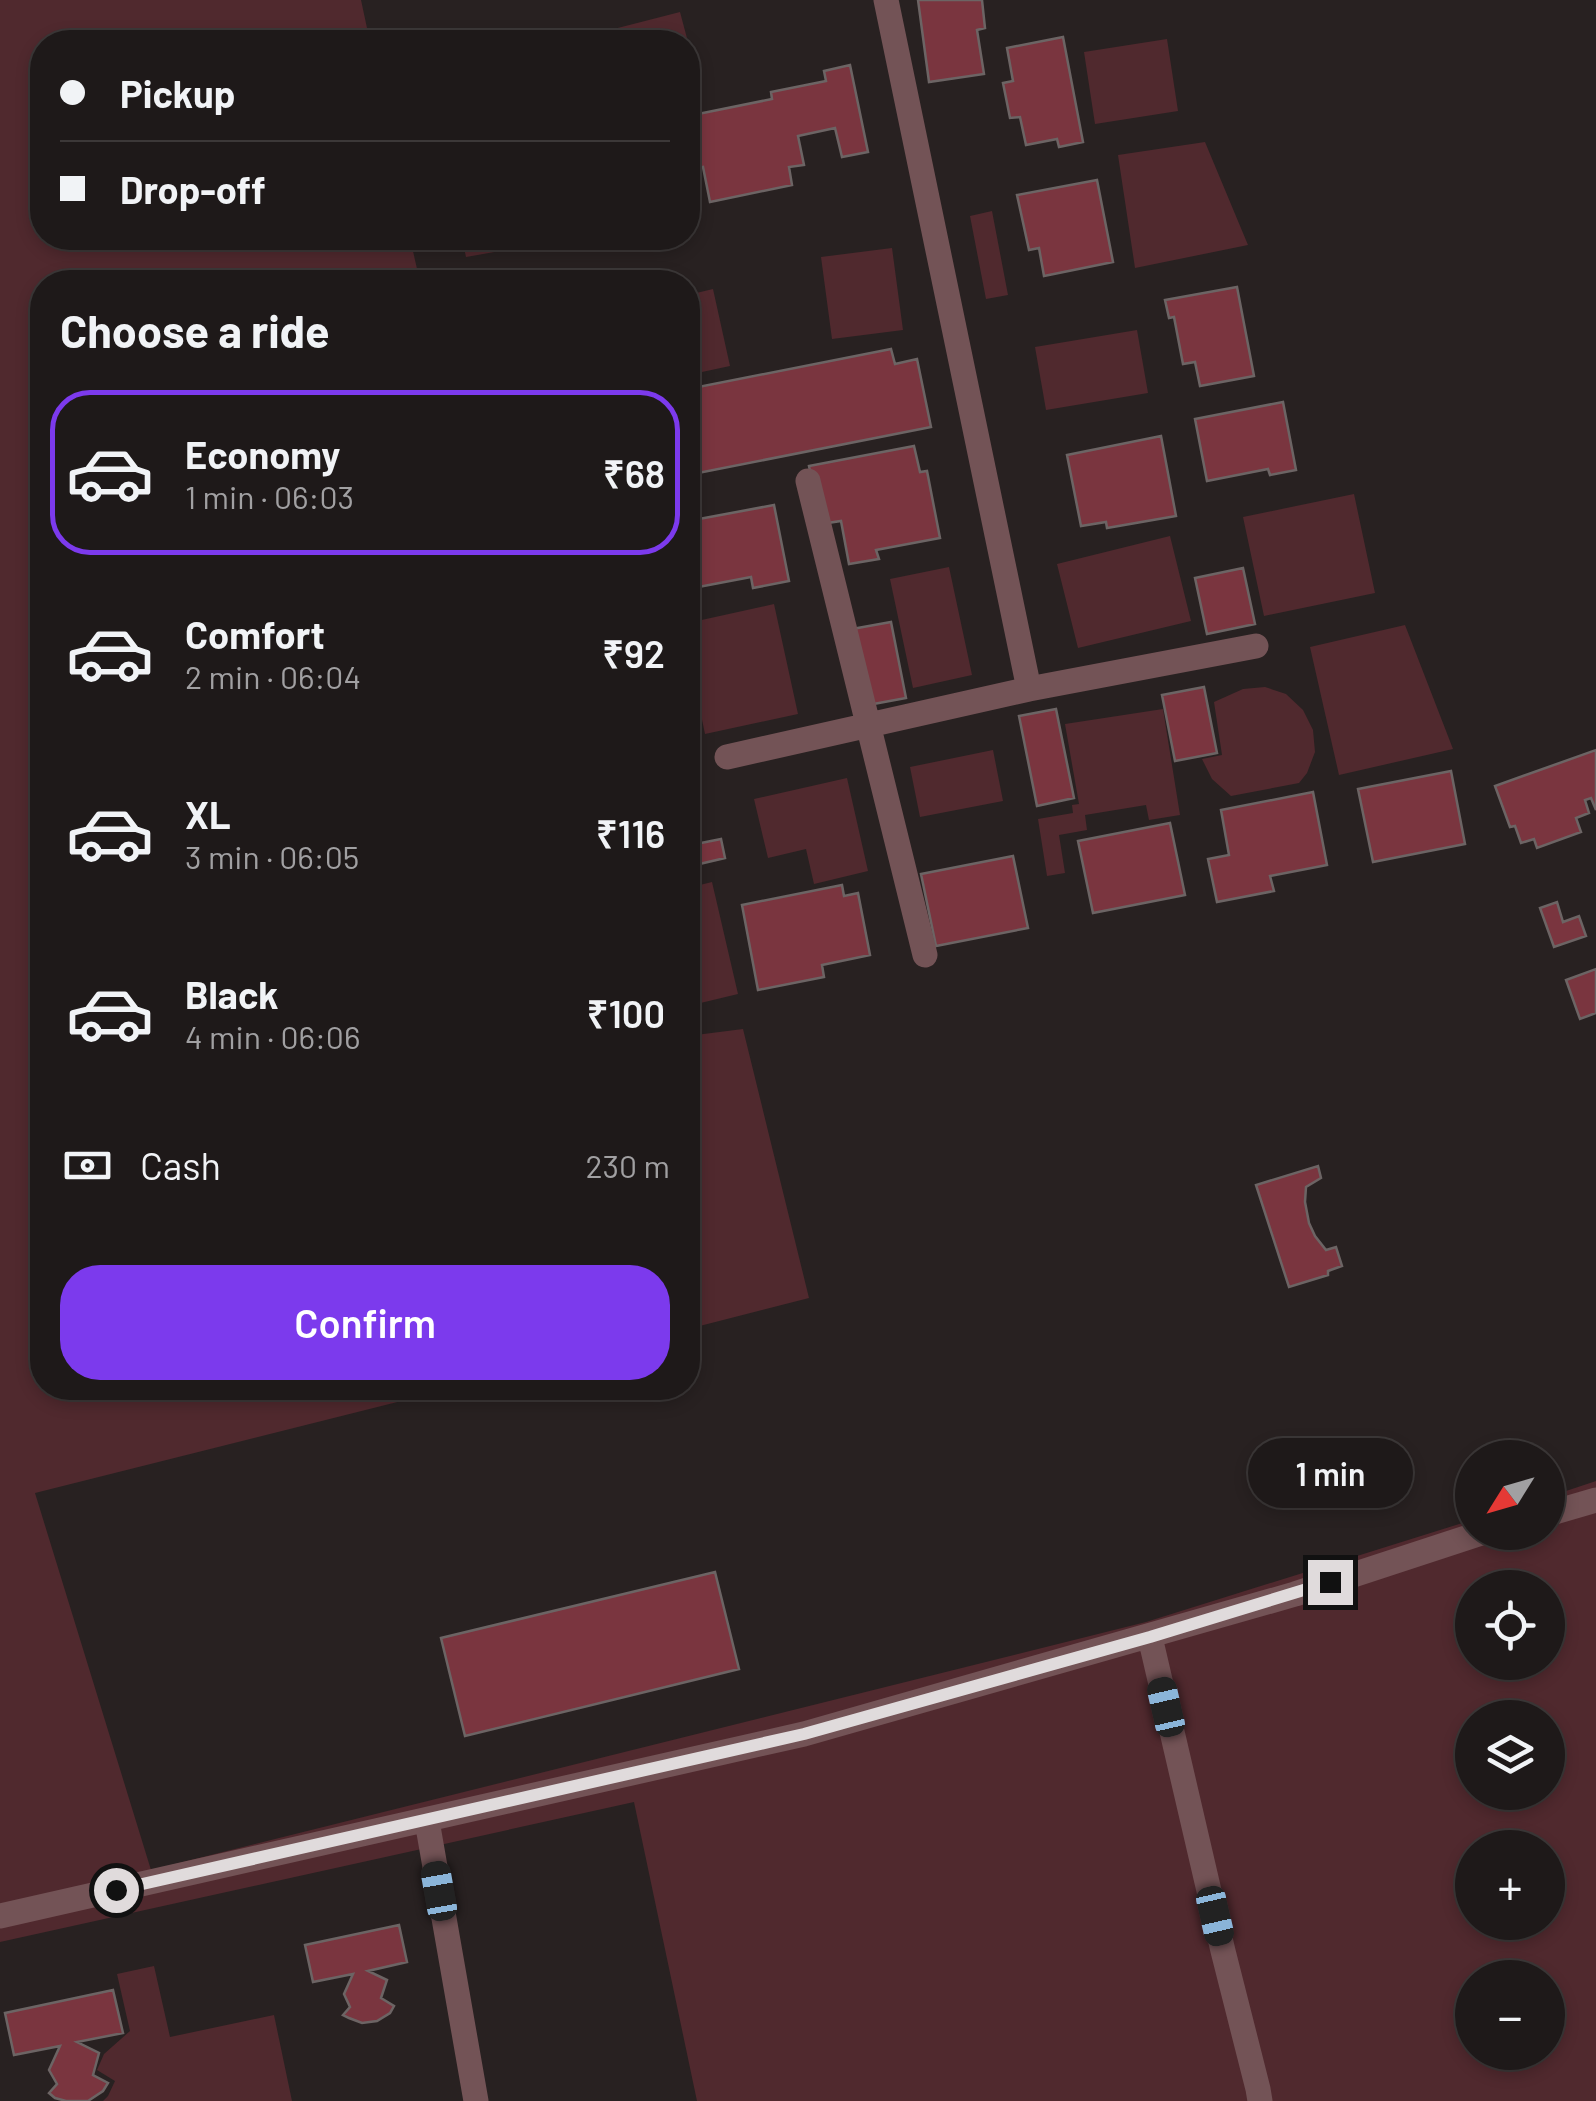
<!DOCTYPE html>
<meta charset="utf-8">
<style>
body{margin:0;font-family:Barlow,sans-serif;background:#2b2626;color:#f1f3f6;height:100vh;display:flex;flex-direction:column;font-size:38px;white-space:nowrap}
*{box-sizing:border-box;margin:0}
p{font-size:32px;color:#a1a0a2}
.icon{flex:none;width:55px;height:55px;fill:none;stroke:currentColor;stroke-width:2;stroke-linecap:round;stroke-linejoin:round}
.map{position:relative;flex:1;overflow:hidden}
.details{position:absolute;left:30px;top:270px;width:670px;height:1130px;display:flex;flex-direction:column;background:#1e1919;border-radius:40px;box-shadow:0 5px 15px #0003,0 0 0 2px #3c3838}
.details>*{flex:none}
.guide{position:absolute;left:30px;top:30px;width:670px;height:220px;border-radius:40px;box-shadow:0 5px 15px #0003,0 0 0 2px #3c3838;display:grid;align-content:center;height:220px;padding:0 30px;background:#1e1919}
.needle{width:65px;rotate:233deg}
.tools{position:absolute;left:1455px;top:1440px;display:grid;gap:20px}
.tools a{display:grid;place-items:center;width:110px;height:110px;border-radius:50%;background:#1e1919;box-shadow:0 5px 15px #0003,0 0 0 2px #3c3838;font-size:50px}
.end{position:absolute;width:45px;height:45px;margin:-22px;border:12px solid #e0dbdc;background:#111;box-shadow:0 0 0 5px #111}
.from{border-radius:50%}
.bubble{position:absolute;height:70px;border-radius:35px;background:#1e1919;box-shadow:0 5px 15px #0003,0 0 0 2px #3c3838;font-size:32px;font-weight:600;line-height:70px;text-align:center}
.car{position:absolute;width:30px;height:60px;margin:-30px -15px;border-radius:12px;box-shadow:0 0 8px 2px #0007;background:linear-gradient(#222 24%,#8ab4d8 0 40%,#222 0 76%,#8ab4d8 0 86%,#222 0)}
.guide b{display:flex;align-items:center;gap:35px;height:95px;font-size:38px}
.guide b+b{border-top:2px solid #3c3838}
.guide i{width:25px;height:25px;background:#f1f3f6}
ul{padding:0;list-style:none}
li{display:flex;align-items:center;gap:30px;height:165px;margin:0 20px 15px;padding:0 10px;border:5px solid transparent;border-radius:40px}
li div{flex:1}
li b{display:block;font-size:38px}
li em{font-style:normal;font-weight:600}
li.selected{border-color:#7c3aed}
li>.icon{width:90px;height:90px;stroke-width:1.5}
h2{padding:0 30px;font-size:45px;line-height:120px}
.pay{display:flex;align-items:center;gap:25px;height:110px;padding:0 30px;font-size:38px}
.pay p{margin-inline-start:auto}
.action{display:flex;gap:20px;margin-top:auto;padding:20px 30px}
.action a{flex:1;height:115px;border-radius:40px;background:#7c3aed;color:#fff;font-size:40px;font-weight:600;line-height:115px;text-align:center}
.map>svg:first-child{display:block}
</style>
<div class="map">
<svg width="1596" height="2101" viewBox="0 0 1596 2101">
<rect width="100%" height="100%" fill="#282121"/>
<path fill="#50292e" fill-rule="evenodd" d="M 0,0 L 361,0 L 370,42 L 42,42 L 42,238 L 410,238 L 420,282 L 42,282 L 42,1388 L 453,1388 L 35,1493 L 151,1870 L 1146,1622 L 1472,1520 L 1472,1532 L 1548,1532 L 1548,1497 L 1596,1481 L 1596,2101 L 697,2101 L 634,1802 L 0,1942 ZM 1472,1588 L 1548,1588 L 1548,1662 L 1472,1662 ZM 1472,1718 L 1548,1718 L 1548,1792 L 1472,1792 ZM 1472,1848 L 1548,1848 L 1548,1922 L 1472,1922 ZM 1472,1978 L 1548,1978 L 1548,2052 L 1472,2052 Z
M 680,12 L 696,72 L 688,74 L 688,42 L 572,42 L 571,40 Z
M 1167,39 L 1178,111 L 1095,124 L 1084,52 Z
M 1205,142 L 1248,245 L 1135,268 L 1118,155 Z
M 992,211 L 1008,295 L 986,299 L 970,216 Z
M 462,238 L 563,238 L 564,240 L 466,257 Z
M 892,248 L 903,330 L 832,339 L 821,257 Z
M 713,289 L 730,366 L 688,375 L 688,295 Z
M 1137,330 L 1148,393 L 1046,410 L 1035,347 Z
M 1354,494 L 1375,593 L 1264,616 L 1243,517 Z
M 1170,536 L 1191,621 L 1078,648 L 1057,564 Z
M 949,567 L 972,675 L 913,688 L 890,579 Z
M 774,604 L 798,714 L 705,734 L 688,652 L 688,623 Z
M 1405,625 L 1453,749 L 1339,775 L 1310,647 Z
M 1265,687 L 1286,694 L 1303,710 L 1313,730 L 1315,752 L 1307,773 L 1299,783 L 1231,796 L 1212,779 L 1202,759 L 1222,755 L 1214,702 L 1243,689 Z
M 1163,709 L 1180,815 L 1149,820 L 1146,805 L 1085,815 L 1087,830 L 1059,835 L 1065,873 L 1047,876 L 1038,819 L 1073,813 L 1072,805 L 1079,804 L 1065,724 Z
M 993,750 L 1003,801 L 920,817 L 910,767 Z
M 847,778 L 868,871 L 814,884 L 806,849 L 768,858 L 754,799 Z
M 712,882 L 738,994 L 688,1006 L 688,900 L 699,897 L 696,886 Z
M 743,1029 L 809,1298 L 688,1329 L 688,1036 Z
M 154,1966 L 170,2037 L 274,2015 L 292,2101 L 103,2101 L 108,2096 L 115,2081 L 97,2070 L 104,2054 L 130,2031 L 117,1974 Z"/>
<path fill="#7a353f" stroke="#6c6464" stroke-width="2.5" d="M 918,0 L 982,0 L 985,28 L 977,30 L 984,74 L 929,82 Z
M 1063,37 L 1083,142 L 1059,147 L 1057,139 L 1026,145 L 1020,117 L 1010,118 L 1003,83 L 1013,81 L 1007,48 Z
M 850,65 L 868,152 L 842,157 L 835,128 L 798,136 L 804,165 L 789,167 L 792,185 L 710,202 L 703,167 L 688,170 L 688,116 L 772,99 L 771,92 L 826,81 L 824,71 Z
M 1097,180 L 1113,262 L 1044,276 L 1039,248 L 1029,250 L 1017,195 Z
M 1237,287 L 1254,376 L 1200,386 L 1195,362 L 1183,364 L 1174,317 L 1169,318 L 1165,300 Z
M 891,349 L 895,364 L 917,359 L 931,427 L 688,475 L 688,389 Z
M 1283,402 L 1296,470 L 1270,475 L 1268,469 L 1207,481 L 1195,419 Z
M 1161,436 L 1176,516 L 1107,528 L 1106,522 L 1081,526 L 1067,455 Z
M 914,446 L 920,472 L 927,471 L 940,538 L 876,550 L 879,559 L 849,564 L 841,521 L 821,524 L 809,466 Z
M 774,505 L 789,581 L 753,588 L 751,577 L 688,589 L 688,521 Z
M 1243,568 L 1255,624 L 1207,634 L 1195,578 Z
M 891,622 L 906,698 L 868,705 L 852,629 Z
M 1204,687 L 1217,753 L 1175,761 L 1162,695 Z
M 1056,709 L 1074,798 L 1037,806 L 1019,716 Z
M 1596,750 L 1596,810 L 1591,798 L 1585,800 L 1589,813 L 1576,818 L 1581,832 L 1537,848 L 1534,839 L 1521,843 L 1515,826 L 1510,827 L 1495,786 Z
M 1451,771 L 1465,844 L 1373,862 L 1358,789 Z
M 1313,792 L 1327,865 L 1270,876 L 1274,891 L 1217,902 L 1208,859 L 1229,855 L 1221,810 Z
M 689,812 L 696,844 L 721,839 L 725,858 L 691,866 L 694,881 L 688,882 Z
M 1170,823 L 1185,895 L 1093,913 L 1078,841 Z
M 1013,856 L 1028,928 L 936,946 L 921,874 Z
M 842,885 L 844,896 L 858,893 L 870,955 L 822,965 L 824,977 L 758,990 L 742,905 Z
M 1557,902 L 1563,922 L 1579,916 L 1586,936 L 1554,947 L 1540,908 Z
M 1596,969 L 1596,1013 L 1580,1019 L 1566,980 Z
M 1318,1166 L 1321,1178 L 1306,1187 L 1305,1202 L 1309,1223 L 1315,1236 L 1326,1250 L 1336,1247 L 1342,1266 L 1328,1271 L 1328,1275 L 1289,1287 L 1256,1185 Z
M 715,1572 L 739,1669 L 465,1736 L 441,1638 Z
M 399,1925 L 407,1962 L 368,1971 L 387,1980 L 381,1998 L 394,2006 L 390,2013 L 377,2021 L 362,2023 L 349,2018 L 343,2015 L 350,2007 L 344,1994 L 353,1974 L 313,1982 L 305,1945 Z
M 113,1990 L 123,2033 L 77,2042 L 99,2053 L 93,2075 L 108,2083 L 103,2091 L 88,2101 L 66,2101 L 55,2098 L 49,2093 L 57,2084 L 49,2070 L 60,2046 L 14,2055 L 5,2013 Z"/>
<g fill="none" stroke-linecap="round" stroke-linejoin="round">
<path stroke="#735356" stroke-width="25" d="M 886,0 L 1029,689 L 1256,646
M 808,481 L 925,955
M 727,757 L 1029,689
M 1548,1514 L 1596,1500
M 1150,1637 L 1223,1951 L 1258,2089 L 1260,2101
M 427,1821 L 476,2101
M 0,1916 L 804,1734 L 1295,1594 L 1484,1532"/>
</g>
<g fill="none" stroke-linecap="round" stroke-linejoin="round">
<path stroke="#e0dbdc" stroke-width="12" d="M 116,1890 L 804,1734 L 1150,1637 L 1330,1582"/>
</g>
</svg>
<div class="tools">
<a><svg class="needle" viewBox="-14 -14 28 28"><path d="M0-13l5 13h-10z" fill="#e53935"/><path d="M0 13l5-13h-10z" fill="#a1a0a2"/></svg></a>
<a><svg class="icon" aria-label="locate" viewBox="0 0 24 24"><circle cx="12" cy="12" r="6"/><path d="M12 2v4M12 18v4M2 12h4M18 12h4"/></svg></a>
<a><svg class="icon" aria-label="layers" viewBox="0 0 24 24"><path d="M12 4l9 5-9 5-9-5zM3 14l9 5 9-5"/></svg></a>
<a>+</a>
<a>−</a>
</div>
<i class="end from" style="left:116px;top:1890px"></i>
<i class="end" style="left:1330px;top:1582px"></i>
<div class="bubble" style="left:1248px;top:1438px;width:165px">1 min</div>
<i class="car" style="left:1166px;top:1707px;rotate:347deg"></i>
<i class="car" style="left:439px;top:1891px;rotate:350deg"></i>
<i class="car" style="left:1215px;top:1916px;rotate:167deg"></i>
<div class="guide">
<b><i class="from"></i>Pickup</b>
<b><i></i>Drop-off</b>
</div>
<section class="details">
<h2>Choose a ride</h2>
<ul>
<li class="selected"><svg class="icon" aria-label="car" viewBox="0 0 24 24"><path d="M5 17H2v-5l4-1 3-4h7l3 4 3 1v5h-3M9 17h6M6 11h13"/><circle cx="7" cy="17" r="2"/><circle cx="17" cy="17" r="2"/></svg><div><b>Economy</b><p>1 min · 06:03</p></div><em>₹68</em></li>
<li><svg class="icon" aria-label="car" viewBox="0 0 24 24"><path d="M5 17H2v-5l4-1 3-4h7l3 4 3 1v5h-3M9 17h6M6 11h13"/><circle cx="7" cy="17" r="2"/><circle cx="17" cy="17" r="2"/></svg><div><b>Comfort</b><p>2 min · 06:04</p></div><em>₹92</em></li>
<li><svg class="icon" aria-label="car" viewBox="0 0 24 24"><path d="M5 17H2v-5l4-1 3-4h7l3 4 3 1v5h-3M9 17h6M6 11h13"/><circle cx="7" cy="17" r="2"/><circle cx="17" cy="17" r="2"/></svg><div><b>XL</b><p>3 min · 06:05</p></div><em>₹116</em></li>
<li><svg class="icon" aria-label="car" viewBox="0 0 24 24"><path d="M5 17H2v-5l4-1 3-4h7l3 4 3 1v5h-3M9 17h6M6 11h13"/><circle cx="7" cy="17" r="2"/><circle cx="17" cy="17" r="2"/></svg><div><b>Black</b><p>4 min · 06:06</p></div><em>₹100</em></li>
</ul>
<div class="pay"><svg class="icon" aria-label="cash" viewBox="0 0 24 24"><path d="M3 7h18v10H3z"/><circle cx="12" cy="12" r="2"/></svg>Cash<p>230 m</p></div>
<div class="action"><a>Confirm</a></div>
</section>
</div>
